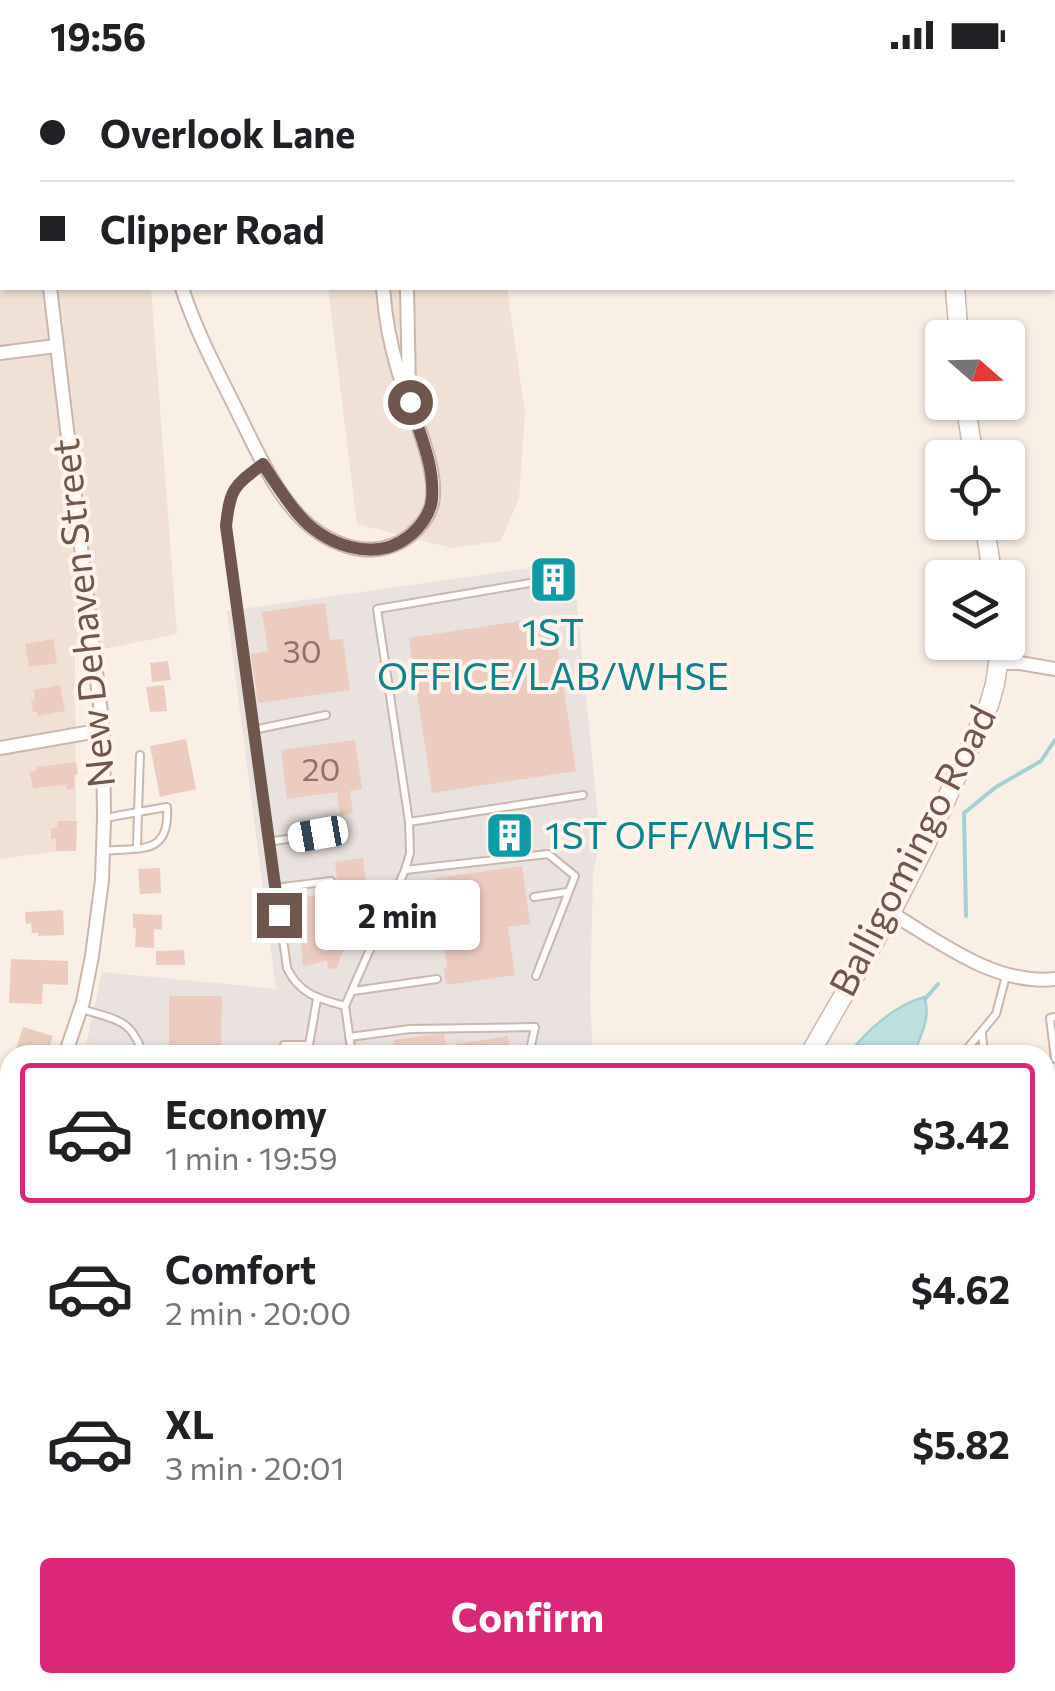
<!DOCTYPE html>
<meta charset="utf-8">
<style>
body{margin:0;font-family:Commissioner,sans-serif;background:#f6f6f6;color:#202124;height:100vh;display:flex;flex-direction:column;font-size:38px;white-space:nowrap}
*{box-sizing:border-box;margin:0}
p{font-size:32px;color:#757577}
.icon{flex:none;width:55px;height:55px;fill:none;stroke:currentColor;stroke-width:2;stroke-linecap:round;stroke-linejoin:round}
.map{position:relative;flex:1;overflow:hidden}
.side{position:absolute;left:0px;top:975px;width:1055px;height:648px;display:flex;flex-direction:column;background:#fff;border-radius:30px 30px 0 0;box-shadow:0 2px 8px #0004}
.side>*{flex:none}
.top-card{position:absolute;left:0px;top:0px;width:1055px;height:220px;box-shadow:0 2px 8px #0004;display:grid;align-content:center;height:220px;padding:0 40px;background:#fff}
.needle{width:65px;rotate:110deg}
.tools{position:absolute;left:925px;top:250px;display:grid;gap:20px}
.tools a{display:grid;place-items:center;width:100px;height:100px;border-radius:10px;background:#fff;box-shadow:0 2px 8px #0004;font-size:50px}
.end{position:absolute;width:45px;height:45px;margin:-22px;border:12px solid #70554c;background:#fff;box-shadow:0 0 0 5px #fff}
.from{border-radius:50%}
.bubble{position:absolute;height:70px;border-radius:10px;background:#fff;box-shadow:0 2px 8px #0004;font-size:32px;font-weight:700;line-height:70px;text-align:center}
.car{position:absolute;width:30px;height:60px;margin:-30px -15px;border-radius:12px;box-shadow:0 0 8px 2px #0007;background:linear-gradient(#fff 24%,#345 0 40%,#fff 0 76%,#345 0 86%,#fff 0)}
.top-card b{display:flex;align-items:center;gap:35px;height:95px;font-size:38px}
.top-card b+b{border-top:2px solid #e0e0e0}
.top-card i{width:25px;height:25px;background:#202124}
ul{padding:18px 0 0;list-style:none}
li{display:flex;align-items:center;gap:30px;height:140px;margin:0 20px 15px;padding:0 20px;border:5px solid transparent;border-radius:10px}
li div{flex:1}
li b{display:block;font-size:38px}
li em{font-style:normal;font-weight:700}
li.on{border-color:#db2777}
li>.icon{width:90px;height:90px;stroke-width:1.5}
.action{display:flex;gap:20px;margin-top:auto;padding:20px 40px}
.action a{flex:1;height:115px;border-radius:10px;background:#db2777;color:#fff;font-size:40px;font-weight:700;line-height:115px;text-align:center}
.status{display:flex;justify-content:space-between;align-items:center;height:70px;padding:0 50px;background:#fff;direction:ltr}
.status svg{height:28px;fill:currentColor}
.map>svg:first-child{display:block}
</style>
<div class="status"><b>19:56</b><svg viewBox="0 0 49 12"><path d="M0 12V9h3v3zM5 12V6h3v6zM10 12V3h3v9zM15 12V0h3v12zM26 1h20v11H26zM47 4h2v5h-2z"/></svg></div>
<div class="map">
<svg width="1055" height="1621" viewBox="0 0 1055 1621">
<rect width="100%" height="100%" fill="#faefe4"/>
<path fill="#f1e0d4" d="M 0,0 L 134,0 L 134,2 L 2,2 L 2,218 L 151,218 L 177,564 L 75,585 L 76,779 L 0,789 Z
M 328,218 L 507,218 L 525,343 L 519,428 L 501,471 L 452,478 L 357,454 Z"/>
<path fill="#eae2de" d="M 573,492 L 600,769 L 593,803 L 590,930 L 593,985 L 84,985 L 102,902 L 276,919 L 227,541 Z"/>
<path fill="#bbe1e1" stroke="#a2d1d2" stroke-width="2.5" d="M 924,927 C 932,945 920,968 913,985 L 848,985 C 867,960 894,936 924,927 Z"/>
<g fill="none" stroke-linecap="round" stroke-linejoin="round">
<path stroke="#a2d1d2" stroke-width="4" d="M 1052,121 L 1055,115
M 1052,160 L 1055,167
M 966,846 L 964,743 L 996,717 L 1041,691 L 1055,670
M 925,929 L 938,914
M 801,1612 L 804,1621"/>
</g>
<path fill="#edcbbf" d="M 542,490 L 547,490 L 548,495 L 559,494 L 563,522 L 546,524 Z
M 325,533 L 330,570 L 343,569 L 350,620 L 258,633 L 251,584 L 268,581 L 262,542 Z
M 553,546 L 576,701 L 432,723 L 409,568 Z
M 53,569 L 57,593 L 29,597 L 25,574 Z
M 168,591 L 171,610 L 152,612 L 150,593 Z
M 60,615 L 65,641 L 37,646 L 37,642 L 33,642 L 31,631 L 35,630 L 34,620 Z
M 164,615 L 167,641 L 150,642 L 146,617 Z
M 186,669 L 196,719 L 160,727 L 150,676 Z
M 355,670 L 362,719 L 350,721 L 353,743 L 340,745 L 337,722 L 287,729 L 281,680 Z
M 76,692 L 78,704 L 74,705 L 75,718 L 67,720 L 66,715 L 33,718 L 30,702 L 36,701 L 37,697 Z
M 512,750 L 516,780 L 507,782 L 503,751 Z
M 57,751 L 77,751 L 76,781 L 56,781 L 56,769 L 51,769 L 51,759 L 57,757 Z
M 363,788 L 367,820 L 349,823 L 353,852 L 337,898 L 328,899 L 327,891 L 303,896 L 297,828 L 338,823 L 335,792 Z
M 522,796 L 530,854 L 508,857 L 515,905 L 446,915 L 444,898 L 447,898 L 435,808 Z
M 160,798 L 161,823 L 140,824 L 138,799 Z
M 63,840 L 64,865 L 38,866 L 38,863 L 32,863 L 31,853 L 26,854 L 25,842 Z
M 133,844 L 162,845 L 162,860 L 154,859 L 154,878 L 135,877 L 136,858 L 133,858 Z
M 184,880 L 185,895 L 156,895 L 156,881 Z
M 11,889 L 68,891 L 68,915 L 43,914 L 42,934 L 9,933 Z
M 169,926 L 222,926 L 221,977 L 169,976 Z
M 23,957 L 53,966 L 47,985 L 14,985 Z
M 444,963 L 446,976 L 508,966 L 510,985 L 396,985 L 394,970 Z
M 9,999 L 10,1000 L 10,1067 L 0,1064 L 0,1028 Z
M 1055,1074 L 1055,1246 L 1053,1246 L 1045,1201 L 1045,1076 Z
M 855,1612 L 907,1612 L 909,1621 L 856,1621 Z"/>
<g fill="none" stroke-linecap="round" stroke-linejoin="round">
<defs>
<path id="lane" d="M 70,2 L 70,0
M 996,2 L 997,0
M 0,56 L 2,56
M 263,393 C 234,416 229,418 226,456 L 287,898 C 299,924 319,929 345,936
M 253,660 L 326,645
M 105,748 L 138,742 L 140,685
M 409,752 L 583,725
M 268,772 L 318,764
M 104,781 C 141,777 170,786 167,737 L 138,742 L 137,778
M 405,800 L 548,784 L 575,806 L 536,906
M 275,818 L 331,811
M 534,827 L 567,822
M 353,921 L 437,909
M 82,939 C 115,950 132,948 143,985
M 1055,947 L 1050,948 L 1055,989
M 982,963 L 984,985
M 349,967 L 410,959 L 535,957 L 529,985
M 284,975 L 309,975 L 317,929
M 352,985 L 345,936 L 405,800 L 410,783 L 409,752 L 377,539 L 536,512
M 962,985 L 996,944 L 1006,906
M 1045,1055 L 1055,1053
M 836,1612 L 838,1621
M 935,1621 L 936,1612"/>
<path id="street" d="M 33,0 L 33,2
M 164,0 L 164,2
M 376,0 L 377,2
M 896,0 L 897,2
M 50,218 L 103,660 L 104,748 L 102,810 L 92,886 L 83,932 L 65,985
M 182,218 C 196,262 218,302 238,343 C 256,379 273,419 301,448 C 324,471 360,487 391,476 C 409,470 428,452 432,433 C 440,398 408,335 398,300 C 390,274 385,245 383,218
M 407,218 L 409,319
M 0,283 L 56,276
M 999,593 L 1020,593 L 1055,599
M 0,678 L 103,660
M 891,843 C 940,872 996,916 1055,909
M 0,1181 L 10,1151"/>
<path id="secondary" d="M 971,0 L 971,2
M 955,218 L 959,268
M 965,332 L 974,388
M 984,452 L 993,508
M 809,985 L 891,843 L 926,774 L 989,635 L 995,614 L 1001,572
M 759,1612 L 762,1621"/>
<path id="highway" d="M 0,1545 L 10,1547
M 0,1576 L 10,1578
M 169,1612 L 208,1621
M 298,1612 L 336,1621"/>
</defs>
<use href="#lane" stroke="#cab6ac" stroke-width="10"/>
<use href="#street" stroke="#cab6ac" stroke-width="16"/>
<use href="#secondary" stroke="#cfb7ad" stroke-width="21"/>
<use href="#highway" stroke="#d7cfcd" stroke-width="26"/>
<use href="#lane" stroke="#fff" stroke-width="6"/>
<use href="#street" stroke="#fff" stroke-width="12"/>
<use href="#secondary" stroke="#fff" stroke-width="18"/>
<use href="#highway" stroke="#eeaba1" stroke-width="22"/>
</g>
<g fill="none" stroke-linecap="round" stroke-linejoin="round">
<path stroke="#70554c" stroke-width="12" d="M 279,845 L 226,456 C 230,418 234,416 263,394 C 274,411 285,429 298,444 C 324,475 374,493 408,467 C 420,458 431,443 432,429 C 435,395 419,363 410,332"/>
</g>
<defs>
<symbol id="building-square" viewBox="-11 -11 22 22"><rect x="-9" y="-9" width="18" height="18" rx="4" fill="#0f9aa8" stroke="#fdf3ea"/><path d="M-4-6H4V6H1V3H-1V6H-4ZM-2.5-4.3h1.7v1.8h-1.7ZM.8-4.3h1.7v1.8H.8ZM-2.5-1h1.7V.8h-1.7ZM.8-1h1.7V.8H.8Z" fill="#fff"/></symbol>
</defs>
<g fill-rule="evenodd">
<use href="#building-square" x="526" y="482" width="55" height="55"/>
<use href="#building-square" x="482" y="738" width="55" height="55"/>
</g>
<g text-anchor="middle" stroke-width="8" stroke-linejoin="round" paint-order="stroke">
<g font-size="32" fill="#8f7269">
<text x="302" y="593">30</text>
<text x="321" y="711">20</text>
</g>
<g font-size="38" fill="#70554c" stroke="#fdf3ea">
<text transform="translate(84 543) rotate(-96)" y="13">New Dehaven Street</text>
<text transform="translate(913 781) rotate(-63)" y="13">Balligomingo Road</text>
</g>
<g font-size="38" fill="#0d838f" stroke="#fdf3ea">
<text x="553" y="576">1ST<tspan x="553" dy="44">OFFICE/LAB/WHSE</tspan></text>
<text x="545" y="779" text-anchor="start">1ST OFF/WHSE</text>
</g>
</g>
</svg>
<div class="tools">
<a><svg class="needle" viewBox="-14 -14 28 28"><path d="M0-13l5 13h-10z" fill="#e53935"/><path d="M0 13l5-13h-10z" fill="#757577"/></svg></a>
<a><svg class="icon" aria-label="locate" viewBox="0 0 24 24"><circle cx="12" cy="12" r="6"/><path d="M12 2v4M12 18v4M2 12h4M18 12h4"/></svg></a>
<a><svg class="icon" aria-label="layers" viewBox="0 0 24 24"><path d="M12 4l9 5-9 5-9-5zM3 14l9 5 9-5"/></svg></a>
</div>
<i class="end from" style="left:410px;top:332px"></i>
<i class="end" style="left:279px;top:845px"></i>
<div class="bubble" style="left:315px;top:810px;width:165px">2 min</div>
<i class="car" style="left:318px;top:764px;rotate:260deg"></i>
<div class="top-card">
<b><i class="from"></i>Overlook Lane</b>
<b><i></i>Clipper Road</b>
</div>
<section class="side">
<ul>
<li class="on"><svg class="icon" aria-label="car" viewBox="0 0 24 24"><path d="M5 17H2v-5l4-1 3-4h7l3 4 3 1v5h-3M9 17h6M6 11h13"/><circle cx="7" cy="17" r="2"/><circle cx="17" cy="17" r="2"/></svg><div><b>Economy</b><p>1 min · 19:59</p></div><em>$3.42</em></li>
<li><svg class="icon" aria-label="car" viewBox="0 0 24 24"><path d="M5 17H2v-5l4-1 3-4h7l3 4 3 1v5h-3M9 17h6M6 11h13"/><circle cx="7" cy="17" r="2"/><circle cx="17" cy="17" r="2"/></svg><div><b>Comfort</b><p>2 min · 20:00</p></div><em>$4.62</em></li>
<li><svg class="icon" aria-label="car" viewBox="0 0 24 24"><path d="M5 17H2v-5l4-1 3-4h7l3 4 3 1v5h-3M9 17h6M6 11h13"/><circle cx="7" cy="17" r="2"/><circle cx="17" cy="17" r="2"/></svg><div><b>XL</b><p>3 min · 20:01</p></div><em>$5.82</em></li>
</ul>
<div class="action"><a>Confirm</a></div>
</section>
</div>
